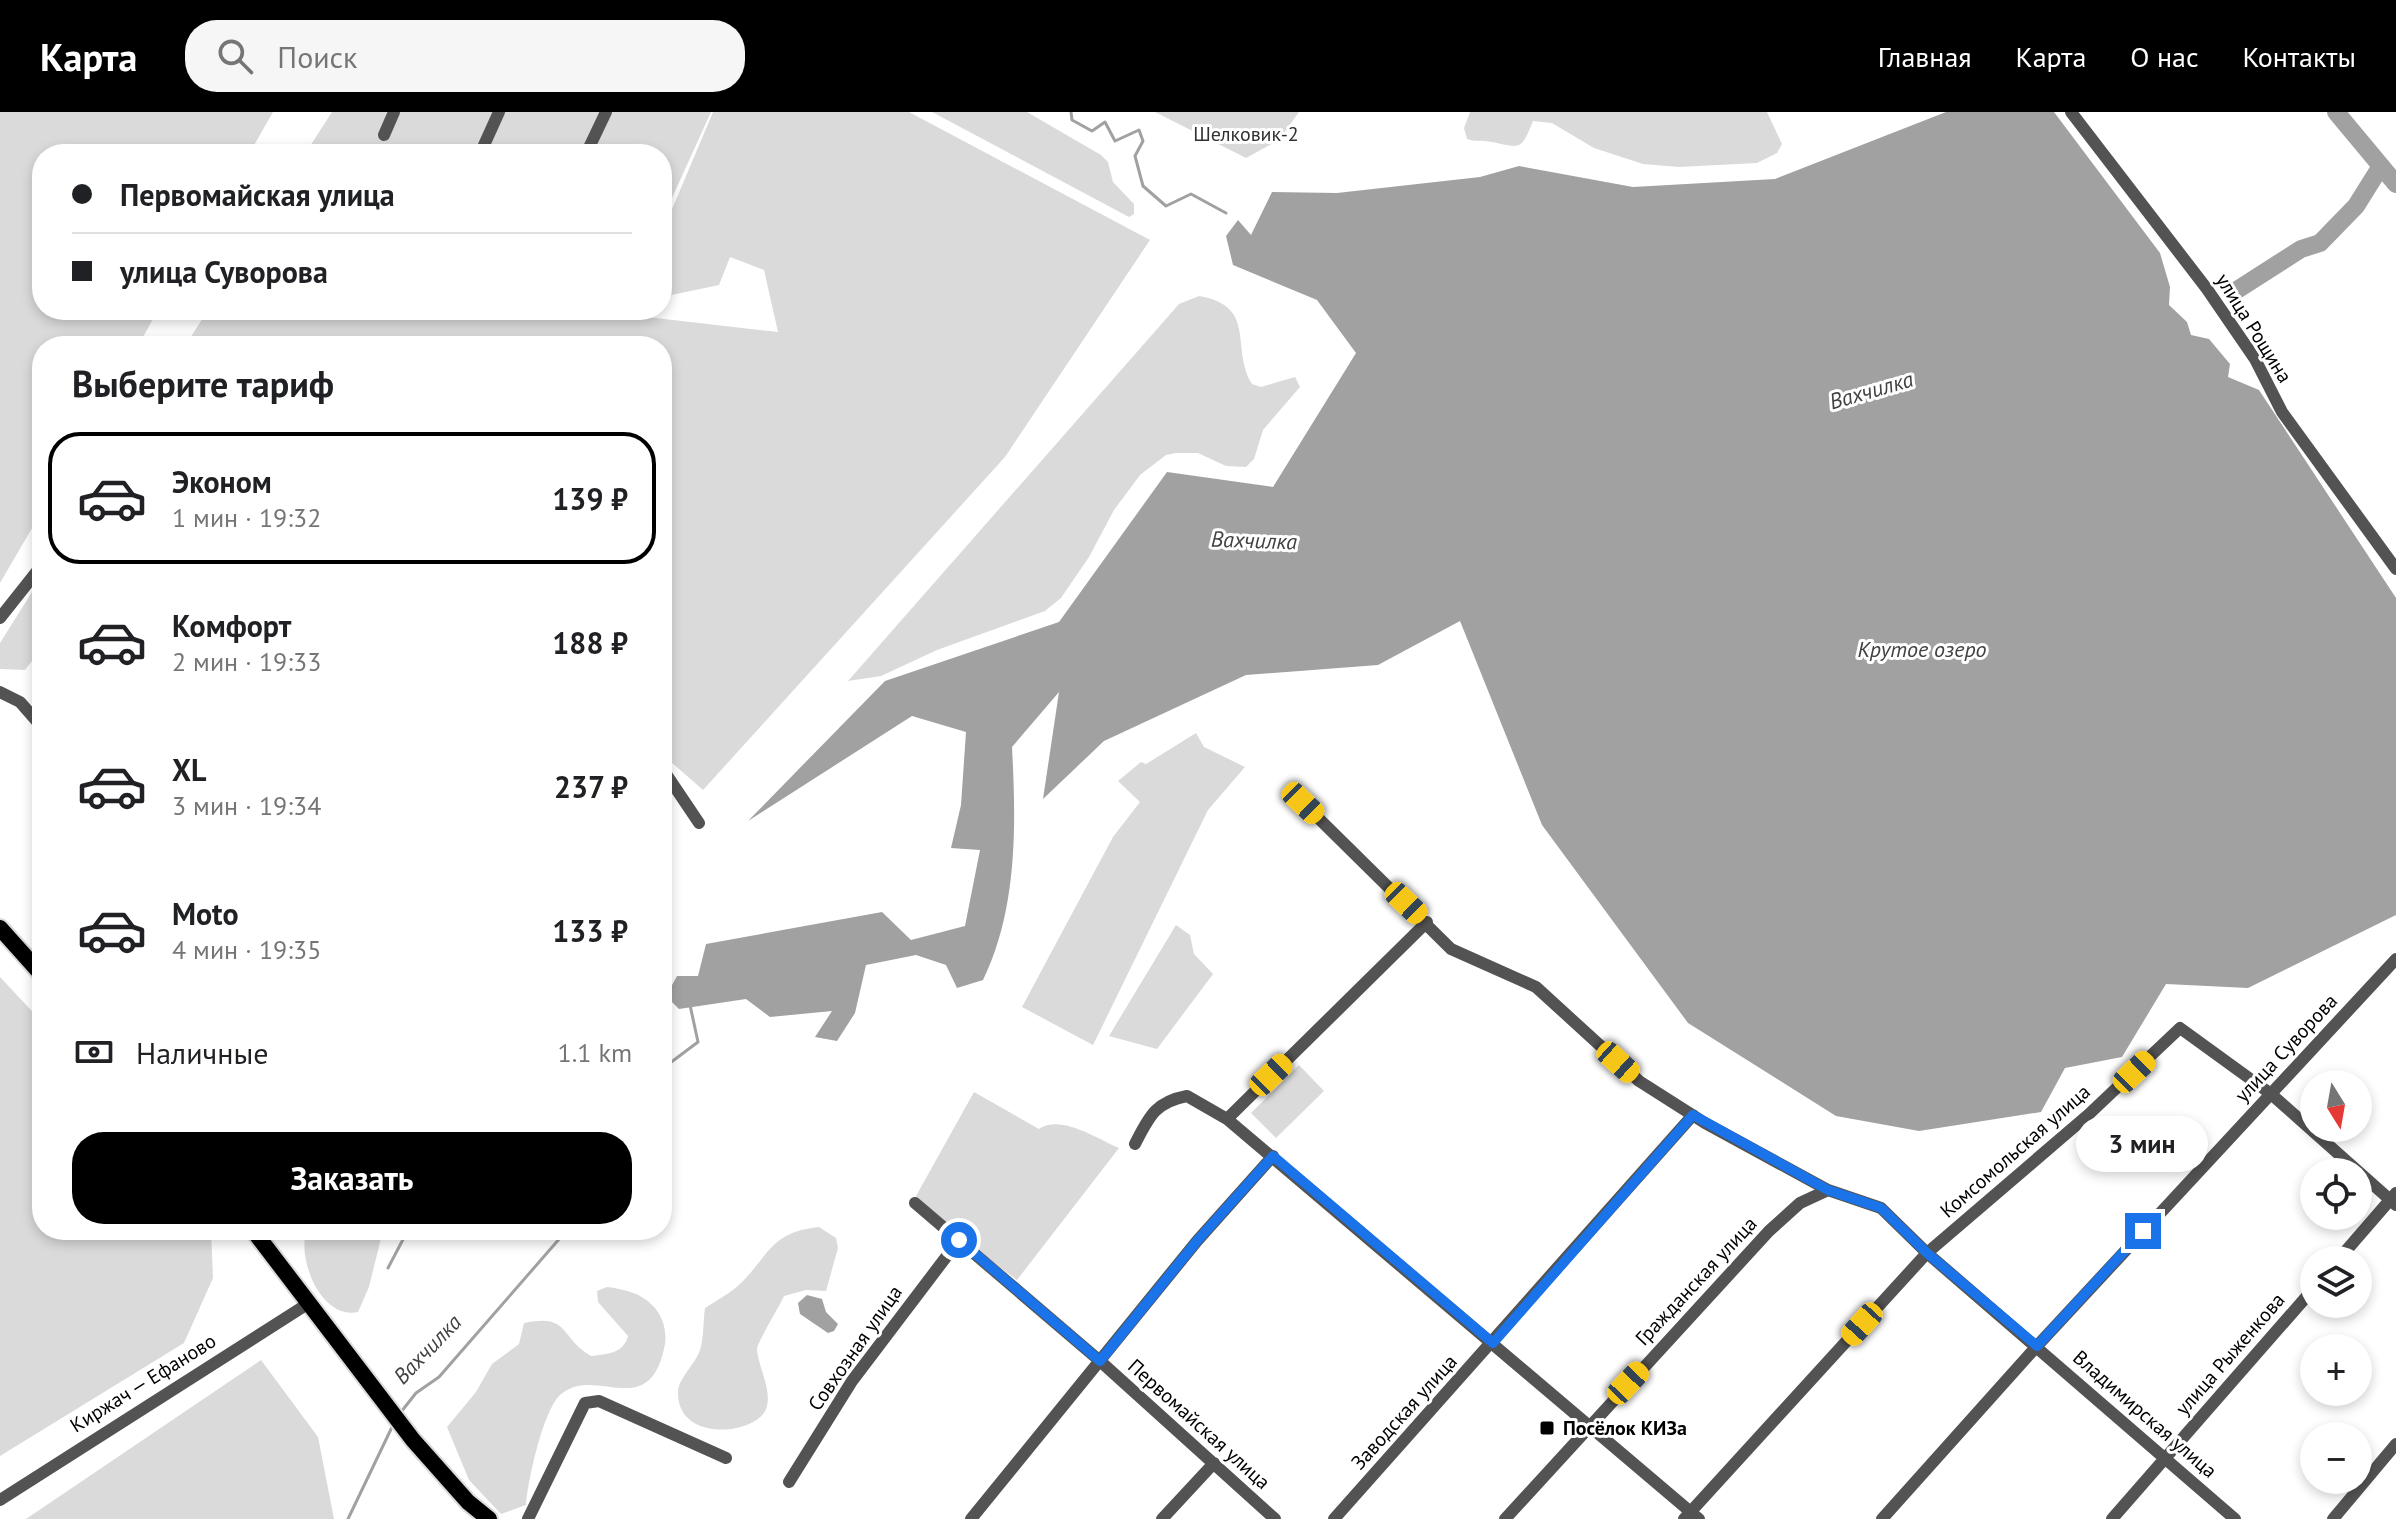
<!DOCTYPE html>
<html lang="ru">
<meta charset="utf-8">
<style>
body{margin:0;font-family:"PT Sans",sans-serif;background:#f6f6f6;color:#202124;height:100vh;display:flex;flex-direction:column;font-size:30px;white-space:nowrap}
*{box-sizing:border-box;margin:0}
p{font-size:26px;color:#757577}
.icon{flex:none;width:44px;height:44px;fill:none;stroke:currentColor;stroke-width:2;stroke-linecap:round;stroke-linejoin:round}
.map{position:relative;flex:1;overflow:hidden}
.side{position:absolute;left:32px;top:224px;width:640px;height:904px;display:flex;flex-direction:column;background:#fff;border-radius:32px;box-shadow:0 4px 12px #0003}
.side>*{flex:none}
.top-card{position:absolute;left:32px;top:32px;width:640px;height:176px;border-radius:32px;box-shadow:0 4px 12px #0003;display:grid;align-content:center;height:176px;padding:0 40px;background:#fff}
.needle{width:52px;rotate:169deg}
.fabs{position:absolute;left:2300px;top:958px;display:grid;gap:16px}
.fabs a{display:grid;place-items:center;width:72px;height:72px;border-radius:50%;background:#fff;box-shadow:0 4px 12px #0003;font-size:40px}
.end{position:absolute;width:36px;height:36px;margin:-18px;border:10px solid #1a73e8;background:#fff;box-shadow:0 0 0 4px #fff}
.from{border-radius:50%}
.bubble{position:absolute;height:56px;border-radius:28px;background:#fff;box-shadow:0 4px 12px #0003;font-size:26px;font-weight:700;line-height:56px;text-align:center}
.car{position:absolute;width:24px;height:48px;margin:-24px -12px;border-radius:10px;box-shadow:0 0 6px 2px #0007;background:linear-gradient(#f5c518 24%,#345 0 40%,#f5c518 0 76%,#345 0 86%,#f5c518 0)}
.top-card b{display:flex;align-items:center;gap:28px;height:76px;font-size:30px}
.top-card b+b{border-top:2px solid #e0e0e0}
.top-card i{width:20px;height:20px;background:#202124}
ul{padding:0;list-style:none}
li{display:flex;align-items:center;gap:24px;height:132px;margin:0 16px 12px;padding:0 24px;border:4px solid transparent;border-radius:32px}
li div{flex:1}
li b{display:block;font-size:30px}
li em{font-style:normal;font-weight:700}
li.active{border-color:#000}
li>.icon{width:72px;height:72px;stroke-width:1.5}
h2{padding:0 40px;font-size:36px;line-height:96px}
.pay{display:flex;align-items:center;gap:20px;height:88px;padding:0 40px;font-size:30px}
.pay p{margin-inline-start:auto}
.cta{display:flex;gap:16px;margin-top:auto;padding:16px 40px}
.cta a{flex:1;height:92px;border-radius:32px;background:#000;color:#fff;font-size:32px;font-weight:700;line-height:92px;text-align:center}
header{display:flex;align-items:center;gap:48px;box-sizing:border-box;height:112px;padding:0 40px;background:#000;color:#fff}
header strong{font-size:38px}
nav{display:flex;gap:44px;margin-inline-start:auto;font-size:28px}
.search{width:560px;height:72px;background:#f6f6f6;display:flex;align-items:center;gap:20px;box-sizing:border-box;padding:0 28px;border-radius:32px;color:#757577;font-size:30px}
.map>svg:first-child{display:block}
</style>
<header>
<strong>Карта</strong>
<div class="search"><svg class="icon" aria-label="search" viewBox="0 0 24 24"><circle cx="10" cy="10" r="6"/><path d="M15 15l6 6"/></svg>Поиск</div>
<nav><a>Главная</a><a>Карта</a><a>О нас</a><a>Контакты</a></nav>
</header>
<div class="map">
<svg width="2396" height="1407" viewBox="0 0 2396 1407">
<rect width="100%" height="100%" fill="#fff"/>
<path fill="#dadada" d="M 0,0 L 273,0 L 249,42 L 42,42 L 42,198 L 158,198 L 138,234 L 42,234 L 42,399 L 0,471 Z
M 332,0 L 711,0 L 662,108 L 662,42 L 305,42 Z
M 713,0 L 909,0 L 1150,128 L 1005,345 L 703,678 L 662,642 L 662,234 L 185,234 L 208,198 L 640,198 L 647,205 L 778,220 L 764,158 L 730,145 L 719,173 L 662,185 L 662,121 Z
M 932,0 L 1027,0 L 1101,43 L 1108,50 L 1113,70 L 1134,92 L 1134,102 L 1129,105 Z
M 1155,0 L 1299,0 L 1279,28 L 1246,46 Z
M 1470,0 L 1767,0 L 1782,32 L 1777,41 L 1757,51 L 1679,55 L 1643,52 L 1594,36 L 1552,11 L 1533,9 C 1521,39 1521,36 1492,30 C 1482,28 1476,30 1467,27 L 1464,16 Z
M 1199,184 C 1258,194 1230,236 1252,272 L 1261,275 L 1295,265 L 1300,275 L 1263,318 L 1254,347 L 1246,355 L 1226,354 L 1198,341 L 1176,341 L 1166,343 L 1140,363 L 1114,398 L 1089,445 L 1061,486 L 1045,499 L 937,538 L 881,564 L 848,569 L 1179,192 Z
M 42,464 L 42,536 L 25,558 L 0,557 L 0,531 Z
M 1196,621 L 1204,635 L 1245,655 L 1208,698 L 1093,933 L 1022,895 L 1113,725 L 1140,690 L 1118,669 L 1141,650 L 1146,652 Z
M 1176,813 L 1190,823 L 1194,842 L 1213,862 L 1157,937 L 1109,924 Z
M 0,865 L 42,910 L 42,1118 L 211,1118 L 213,1166 L 184,1231 L 0,1344 Z
M 1299,953 L 1324,979 L 1276,1026 L 1251,1001 Z
M 974,980 L 1039,1017 C 1061,1002 1097,1027 1119,1036 L 1017,1168 L 965,1130 L 916,1084 Z
M 819,1115 L 836,1126 L 838,1136 L 826,1179 L 806,1178 L 784,1184 C 779,1195 757,1231 757,1237 C 758,1255 773,1279 766,1297 C 756,1323 678,1331 678,1281 C 678,1266 695,1253 700,1238 C 704,1225 703,1209 705,1196 C 717,1188 731,1181 741,1171 C 770,1142 771,1120 819,1115 Z
M 307,1118 L 383,1118 L 369,1175 L 358,1200 C 321,1208 296,1146 307,1118 Z
M 607,1175 C 623,1177 641,1181 652,1193 C 662,1202 667,1218 665,1232 C 650,1313 595,1251 560,1283 C 543,1299 528,1368 526,1393 L 501,1402 L 469,1368 L 447,1315 L 476,1280 L 492,1252 L 519,1232 L 524,1211 C 570,1201 559,1225 591,1244 C 607,1242 623,1242 628,1224 L 598,1190 L 597,1179 Z
M 261,1248 L 318,1325 L 334,1407 L 26,1407 Z"/>
<path fill="#a1a1a1" d="M 1946,0 L 2054,0 L 2160,141 L 2170,175 L 2169,193 L 2187,210 L 2191,223 L 2209,227 L 2230,252 L 2228,265 L 2259,278 L 2396,486 L 2396,803 L 2248,876 L 2166,872 L 2122,945 L 2065,956 L 2041,1000 L 1919,1019 L 1836,1004 L 1688,911 L 1542,713 L 1460,509 L 1378,553 L 1246,563 L 1104,629 L 1043,687 L 1059,580 L 1012,635 C 1016,712 1018,796 983,868 L 957,876 L 946,853 L 916,843 L 866,853 L 855,901 L 837,929 L 815,925 L 832,899 L 770,905 L 746,887 L 679,897 L 666,884 L 677,864 L 698,864 L 706,832 L 882,800 L 911,828 L 965,814 L 980,738 L 951,736 L 961,693 L 966,620 L 912,604 L 748,709 L 885,569 L 1059,510 L 1167,360 L 1273,375 L 1356,241 L 1317,188 L 1233,153 L 1226,124 L 1238,108 L 1251,123 L 1272,80 L 1337,81 L 1480,65 L 1519,54 L 1633,75 L 1775,67 Z
M 807,1183 L 822,1187 L 826,1200 L 838,1212 L 834,1219 L 828,1221 L 800,1202 L 798,1191 Z"/>
<g fill="none" stroke-linecap="round" stroke-linejoin="round">
<path stroke="#a1a1a1" stroke-width="3" d="M 1071,0 L 1072,8 L 1092,19 L 1105,10 L 1115,29 L 1139,18 L 1143,29 L 1135,44 L 1143,74 L 1166,94 L 1191,82 L 1226,101
M 662,957 L 698,930 L 690,893
M 388,1156 L 408,1118
M 401,1300 L 416,1281 L 439,1265 L 567,1118
M 348,1407 L 393,1313"/>
<path stroke="#a1a1a1" stroke-width="18" d="M 2336,0 L 2396,72
M 2237,178 L 2301,137 L 2320,131 L 2356,94 L 2381,54"/>
<defs>
<path id="major" d="M 0,816 L 42,863
M 253,1118 L 413,1328 L 468,1390 L 489,1407"/>
</defs>
<use href="#major" stroke="#dbdbdb" stroke-width="20"/>
<path stroke="#535353" stroke-width="12" d="M 2071,0 L 2207,177 L 2255,247 L 2282,300 L 2396,457
M 384,23 L 394,0
M 480,42 L 499,0
M 586,42 L 606,0
M 0,506 L 42,453
M 0,580 L 20,590 L 42,615
M 662,656 L 699,711
M 1303,691 L 1451,837 L 1536,875 L 1639,969 L 1705,1011 L 1828,1078 L 1881,1096 L 1927,1141 L 2235,1407
M 1227,1007 L 1427,810
M 1135,1032 C 1149,1005 1155,990 1187,984 L 1227,1007 L 1699,1407
M 915,1091 L 1100,1249 L 1275,1407
M 2338,1148 L 2396,1081
M 789,1370 L 852,1269 L 959,1128
M 0,1388 L 309,1191
M 528,1407 L 585,1291 L 599,1289 L 726,1346
M 971,1407 L 1197,1129 L 1273,1044
M 1162,1407 L 1214,1351
M 1334,1407 L 1693,1003
M 1505,1407 L 1769,1119 L 1800,1091 L 1828,1078
M 1684,1407 L 1927,1141 L 2088,1003 L 2180,916 L 2271,982 L 2396,1093
M 1882,1407 L 2037,1234 L 2396,847
M 2112,1407 L 2314,1176
M 2333,1407 L 2396,1332"/>
<use href="#major" stroke="#000" stroke-width="16"/>
</g>
<g fill="none" stroke-linecap="round" stroke-linejoin="round">
<path stroke="#1a73e8" stroke-width="10" d="M 959,1128 L 1100,1249 L 1197,1129 L 1273,1044 L 1493,1231 L 1693,1003 L 1828,1078 L 1881,1096 L 1927,1141 L 2037,1234 L 2143,1119"/>
</g>
<rect fill="#000" stroke="#fff" stroke-width="3" x="1539" y="1308" width="16" height="16" rx="4"/>
<g text-anchor="middle" stroke-width="6" stroke-linejoin="round" paint-order="stroke">
<g font-size="20" fill="#313131" stroke="#fff">
<text x="1246" y="29">Шелковик-2</text>
</g>
<g font-size="20" fill="#000" stroke="#fff">
<text transform="translate(2254 216) rotate(58)" y="7">улица Рощина</text>
<text transform="translate(2286 936) rotate(-47)" y="7">улица Суворова</text>
<text transform="translate(2015 1039) rotate(-41)" y="7">Комсомольская улица</text>
<text transform="translate(1696 1169) rotate(-47)" y="7">Гражданская улица</text>
<text transform="translate(855 1236) rotate(-55)" y="7">Совхозная улица</text>
<text transform="translate(2230 1242) rotate(-49)" y="7">улица Рыженкова</text>
<text transform="translate(143 1271) rotate(-32)" y="7">Киржач — Ефаново</text>
<text transform="translate(1404 1300) rotate(-48)" y="7">Заводская улица</text>
<text transform="translate(2145 1302) rotate(41)" y="7">Владимирская улица</text>
<text transform="translate(1199 1312) rotate(42)" y="7">Первомайская улица</text>
</g>
<g font-size="20" font-weight="bold" fill="#000" stroke="#fff" text-anchor="start">
<text x="1563" y="1323">Посёлок КИЗа</text>
</g>
<g font-size="22" font-style="italic" fill="#424242" stroke="#fff">
<text transform="translate(1871 278) rotate(-16)" y="8">Вахчилка</text>
<text transform="translate(1254 428) rotate(2)" y="8">Вахчилка</text>
<text x="1922" y="545">Крутое озеро</text>
<text transform="translate(427 1237) rotate(-46)" y="8">Вахчилка</text>
</g>
</g>
</svg>
<div class="fabs">
<a><svg class="needle" viewBox="-14 -14 28 28"><path d="M0-13l5 13h-10z" fill="#e53935"/><path d="M0 13l5-13h-10z" fill="#757577"/></svg></a>
<a><svg class="icon" aria-label="locate" viewBox="0 0 24 24"><circle cx="12" cy="12" r="6"/><path d="M12 2v4M12 18v4M2 12h4M18 12h4"/></svg></a>
<a><svg class="icon" aria-label="layers" viewBox="0 0 24 24"><path d="M12 4l9 5-9 5-9-5zM3 14l9 5 9-5"/></svg></a>
<a>+</a>
<a>−</a>
</div>
<i class="end from" style="left:959px;top:1128px"></i>
<i class="end" style="left:2143px;top:1119px"></i>
<div class="bubble" style="left:2076px;top:1004px;width:132px">3 мин</div>
<i class="car" style="left:1303px;top:691px;rotate:134deg"></i>
<i class="car" style="left:1406px;top:791px;rotate:134deg"></i>
<i class="car" style="left:1618px;top:950px;rotate:132deg"></i>
<i class="car" style="left:2134px;top:960px;rotate:46deg"></i>
<i class="car" style="left:1271px;top:963px;rotate:46deg"></i>
<i class="car" style="left:1862px;top:1212px;rotate:222deg"></i>
<i class="car" style="left:1628px;top:1271px;rotate:43deg"></i>
<div class="top-card">
<b><i class="from"></i>Первомайская улица</b>
<b><i></i>улица Суворова</b>
</div>
<section class="side">
<h2>Выберите тариф</h2>
<ul>
<li class="active"><svg class="icon" aria-label="car" viewBox="0 0 24 24"><path d="M5 17H2v-5l4-1 3-4h7l3 4 3 1v5h-3M9 17h6M6 11h13"/><circle cx="7" cy="17" r="2"/><circle cx="17" cy="17" r="2"/></svg><div><b>Эконом</b><p>1 мин · 19:32</p></div><em>139 ₽</em></li>
<li><svg class="icon" aria-label="car" viewBox="0 0 24 24"><path d="M5 17H2v-5l4-1 3-4h7l3 4 3 1v5h-3M9 17h6M6 11h13"/><circle cx="7" cy="17" r="2"/><circle cx="17" cy="17" r="2"/></svg><div><b>Комфорт</b><p>2 мин · 19:33</p></div><em>188 ₽</em></li>
<li><svg class="icon" aria-label="car" viewBox="0 0 24 24"><path d="M5 17H2v-5l4-1 3-4h7l3 4 3 1v5h-3M9 17h6M6 11h13"/><circle cx="7" cy="17" r="2"/><circle cx="17" cy="17" r="2"/></svg><div><b>XL</b><p>3 мин · 19:34</p></div><em>237 ₽</em></li>
<li><svg class="icon" aria-label="car" viewBox="0 0 24 24"><path d="M5 17H2v-5l4-1 3-4h7l3 4 3 1v5h-3M9 17h6M6 11h13"/><circle cx="7" cy="17" r="2"/><circle cx="17" cy="17" r="2"/></svg><div><b>Moto</b><p>4 мин · 19:35</p></div><em>133 ₽</em></li>
</ul>
<div class="pay"><svg class="icon" aria-label="cash" viewBox="0 0 24 24"><path d="M3 7h18v10H3z"/><circle cx="12" cy="12" r="2"/></svg>Наличные<p>1.1 km</p></div>
<div class="cta"><a>Заказать</a></div>
</section>
</div>
